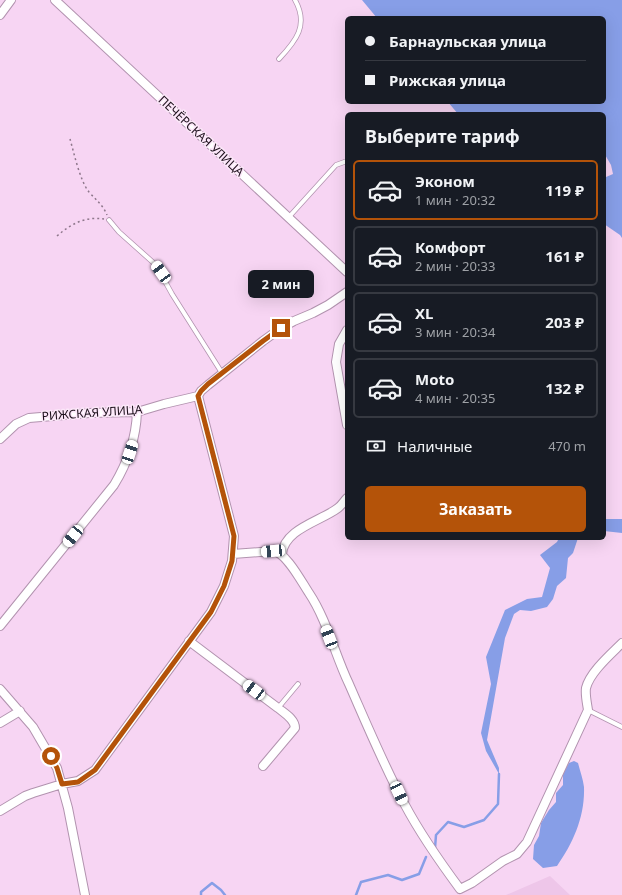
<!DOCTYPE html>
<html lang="ru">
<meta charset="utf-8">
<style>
body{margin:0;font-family:"Noto Sans",sans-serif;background:#20242c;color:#f1f3f6;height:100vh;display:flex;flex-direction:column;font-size:15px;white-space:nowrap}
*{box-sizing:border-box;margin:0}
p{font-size:13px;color:#9ea1a6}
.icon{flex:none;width:22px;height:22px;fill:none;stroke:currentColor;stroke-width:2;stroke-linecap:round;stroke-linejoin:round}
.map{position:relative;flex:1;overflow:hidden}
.drawer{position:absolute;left:345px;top:112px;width:261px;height:428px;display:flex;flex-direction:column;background:#171b24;border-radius:6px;box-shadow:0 4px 16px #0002}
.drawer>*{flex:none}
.banner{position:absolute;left:345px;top:16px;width:261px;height:88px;border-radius:6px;box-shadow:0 4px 16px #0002;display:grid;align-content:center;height:88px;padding:0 20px;background:#171b24}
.end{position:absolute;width:18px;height:18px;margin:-9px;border:5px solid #b45309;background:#fff;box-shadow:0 0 0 2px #fff}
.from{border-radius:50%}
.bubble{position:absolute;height:28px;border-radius:6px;background:#171b24;box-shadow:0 4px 16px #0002;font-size:13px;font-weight:700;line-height:28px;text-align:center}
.car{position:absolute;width:12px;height:24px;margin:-12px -6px;border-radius:5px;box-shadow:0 0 3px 1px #0007;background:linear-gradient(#fff 24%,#345 0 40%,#fff 0 76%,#345 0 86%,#fff 0)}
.banner b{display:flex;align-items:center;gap:14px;height:38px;font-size:15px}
.banner b+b{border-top:1px solid #363941}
.banner i{width:10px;height:10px;background:#f1f3f6}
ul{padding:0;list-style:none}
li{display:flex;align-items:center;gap:12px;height:60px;margin:0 8px 6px;padding:0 12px;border:2px solid #363941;border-radius:6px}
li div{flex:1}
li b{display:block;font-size:15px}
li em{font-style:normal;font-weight:700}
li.current{border-color:#b45309}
li>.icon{width:36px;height:36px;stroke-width:1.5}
h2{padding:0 20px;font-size:18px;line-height:48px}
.pay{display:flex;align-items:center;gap:10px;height:44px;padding:0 20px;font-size:15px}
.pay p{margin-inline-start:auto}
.button{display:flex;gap:8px;margin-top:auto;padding:8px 20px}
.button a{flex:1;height:46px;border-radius:6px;background:#b45309;color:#fff;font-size:16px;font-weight:700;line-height:46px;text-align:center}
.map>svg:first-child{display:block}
</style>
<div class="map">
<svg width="622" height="895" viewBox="0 0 622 895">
<rect width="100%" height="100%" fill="#f7d5f3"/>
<path fill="#eec6e9" d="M 550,876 L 570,895 L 506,895 Z"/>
<path fill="#879ee7" d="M 362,0 L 622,0 L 622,238 L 620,235 L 604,224 L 604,176 L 606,177 L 613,174 L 611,165 L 604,153 L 604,114 L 458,114 L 448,102 L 604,102 L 604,18 L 377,18 Z
M 604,519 L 622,519 L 622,533 L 604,531 Z
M 559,538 L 578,538 L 573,553 L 568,558 L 566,578 L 557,586 L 553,599 L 547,607 L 531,611 L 520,610 L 514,614 L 505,638 L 487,740 L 499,768 L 499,774 L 486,751 L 481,733 L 491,684 L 486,657 L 505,610 L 527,599 L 542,597 L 550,568 L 540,555 L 557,542 Z
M 574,761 L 578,763 C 580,771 583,779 584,787 C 585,817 573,843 557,866 L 543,868 L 533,859 L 534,845 L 539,836 L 541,823 L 549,810 L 556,802 L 556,793 L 563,785 L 563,774 L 569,763 Z"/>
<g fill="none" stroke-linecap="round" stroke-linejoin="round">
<path stroke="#879ee7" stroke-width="2.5" d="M 435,848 L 436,835 L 448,822 L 464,827 L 484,820 L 498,804 L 499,774
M 201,895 L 201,892 L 212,883 L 221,890 L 225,895
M 356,895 L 361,882 L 388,875 L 402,880 L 419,874 L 426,857"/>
<defs>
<path id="lane" d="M 279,59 C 296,41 309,25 295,0
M 288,218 L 336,165 L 347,161
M 109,220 L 119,232 L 156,265 L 172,294 L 222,373
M 278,708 L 298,684
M 588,710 L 622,727"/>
<path id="street" d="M 55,0 L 347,272
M 0,15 L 11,0
M 347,330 L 339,344 L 336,362 L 347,425
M 0,439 L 16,424 L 29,418 L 89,413 L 137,412 L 164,404 L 198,396 L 201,391 L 208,385 L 263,341 L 281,328 L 294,321 L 313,313 L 328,305 L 347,292
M 233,554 L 273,551 C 286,552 301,581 309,593 C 327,620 335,655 349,684 C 367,725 384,766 405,805 C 421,835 440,862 460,889 L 472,883 L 503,861 L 517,854 L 527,842 L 588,710 C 587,703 585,695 586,688 C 590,672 611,654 622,643
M 282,554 C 284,529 321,521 338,508 C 342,505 344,501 347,498
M 0,626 L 114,485 C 128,462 136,439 137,412
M 189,641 L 278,708 C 284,713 295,719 295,728 L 263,766
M 0,689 L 33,727 L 57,768 L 68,808 L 85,895
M 0,723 L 20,711
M 0,811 L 25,796 L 33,793 L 62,784 L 78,781 L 95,770 L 211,612 L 224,586 L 232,561 L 234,536 L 198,396"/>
</defs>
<use href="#lane" stroke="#b293af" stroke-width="5.5"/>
<use href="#street" stroke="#b293af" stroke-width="10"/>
<path stroke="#8e778b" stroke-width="1.5" stroke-dasharray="2 3" stroke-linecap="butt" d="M 70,139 C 74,153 80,181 89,192 C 96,200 103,205 107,215
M 57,236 C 71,224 85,216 104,219"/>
<use href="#lane" stroke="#fff" stroke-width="4"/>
<use href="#street" stroke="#fff" stroke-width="8"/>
</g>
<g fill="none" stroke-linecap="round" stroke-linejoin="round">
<path stroke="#b45309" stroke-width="5" d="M 51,756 L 57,768 L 62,784 L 78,782 L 95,770 L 211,612 L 224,586 L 232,561 L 234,536 L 198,396 L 201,391 L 208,384 L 263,341 L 281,328"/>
</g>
<g text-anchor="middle" stroke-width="3" stroke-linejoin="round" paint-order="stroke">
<g font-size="12" fill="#1c101b" stroke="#fce7f9">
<text transform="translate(201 136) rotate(43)" y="4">ПЕЧЁРСКАЯ УЛИЦА</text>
<text transform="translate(92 413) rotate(-4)" y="4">РИЖСКАЯ УЛИЦА</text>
</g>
</g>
</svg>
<i class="end from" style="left:51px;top:756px"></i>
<i class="end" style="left:281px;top:328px"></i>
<div class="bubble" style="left:248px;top:270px;width:66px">2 мин</div>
<i class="car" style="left:161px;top:272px;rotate:324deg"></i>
<i class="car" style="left:130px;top:452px;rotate:18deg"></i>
<i class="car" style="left:73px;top:536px;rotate:219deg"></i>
<i class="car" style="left:273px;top:551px;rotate:265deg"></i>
<i class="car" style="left:329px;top:637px;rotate:339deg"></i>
<i class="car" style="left:254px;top:690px;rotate:307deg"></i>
<i class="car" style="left:399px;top:793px;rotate:155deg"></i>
<div class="banner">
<b><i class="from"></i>Барнаульская улица</b>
<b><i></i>Рижская улица</b>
</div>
<section class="drawer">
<h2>Выберите тариф</h2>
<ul>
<li class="current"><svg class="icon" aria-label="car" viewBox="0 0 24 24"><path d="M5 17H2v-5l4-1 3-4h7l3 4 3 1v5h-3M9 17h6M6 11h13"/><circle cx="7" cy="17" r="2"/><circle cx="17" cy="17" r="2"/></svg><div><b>Эконом</b><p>1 мин · 20:32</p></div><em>119 ₽</em></li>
<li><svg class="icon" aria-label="car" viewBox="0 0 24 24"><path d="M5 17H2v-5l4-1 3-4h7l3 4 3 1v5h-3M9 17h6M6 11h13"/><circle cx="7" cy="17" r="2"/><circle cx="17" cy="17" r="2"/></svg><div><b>Комфорт</b><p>2 мин · 20:33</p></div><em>161 ₽</em></li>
<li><svg class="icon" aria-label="car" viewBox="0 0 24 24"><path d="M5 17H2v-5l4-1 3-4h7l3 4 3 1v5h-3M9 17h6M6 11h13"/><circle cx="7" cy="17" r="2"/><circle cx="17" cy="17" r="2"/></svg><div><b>XL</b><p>3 мин · 20:34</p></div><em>203 ₽</em></li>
<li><svg class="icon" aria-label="car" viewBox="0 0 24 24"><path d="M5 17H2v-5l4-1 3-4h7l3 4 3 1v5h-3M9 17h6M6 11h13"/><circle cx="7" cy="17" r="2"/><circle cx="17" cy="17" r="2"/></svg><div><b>Moto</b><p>4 мин · 20:35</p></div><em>132 ₽</em></li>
</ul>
<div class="pay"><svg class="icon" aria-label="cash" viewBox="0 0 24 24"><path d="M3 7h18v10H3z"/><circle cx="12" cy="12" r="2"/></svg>Наличные<p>470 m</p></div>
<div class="button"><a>Заказать</a></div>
</section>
</div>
